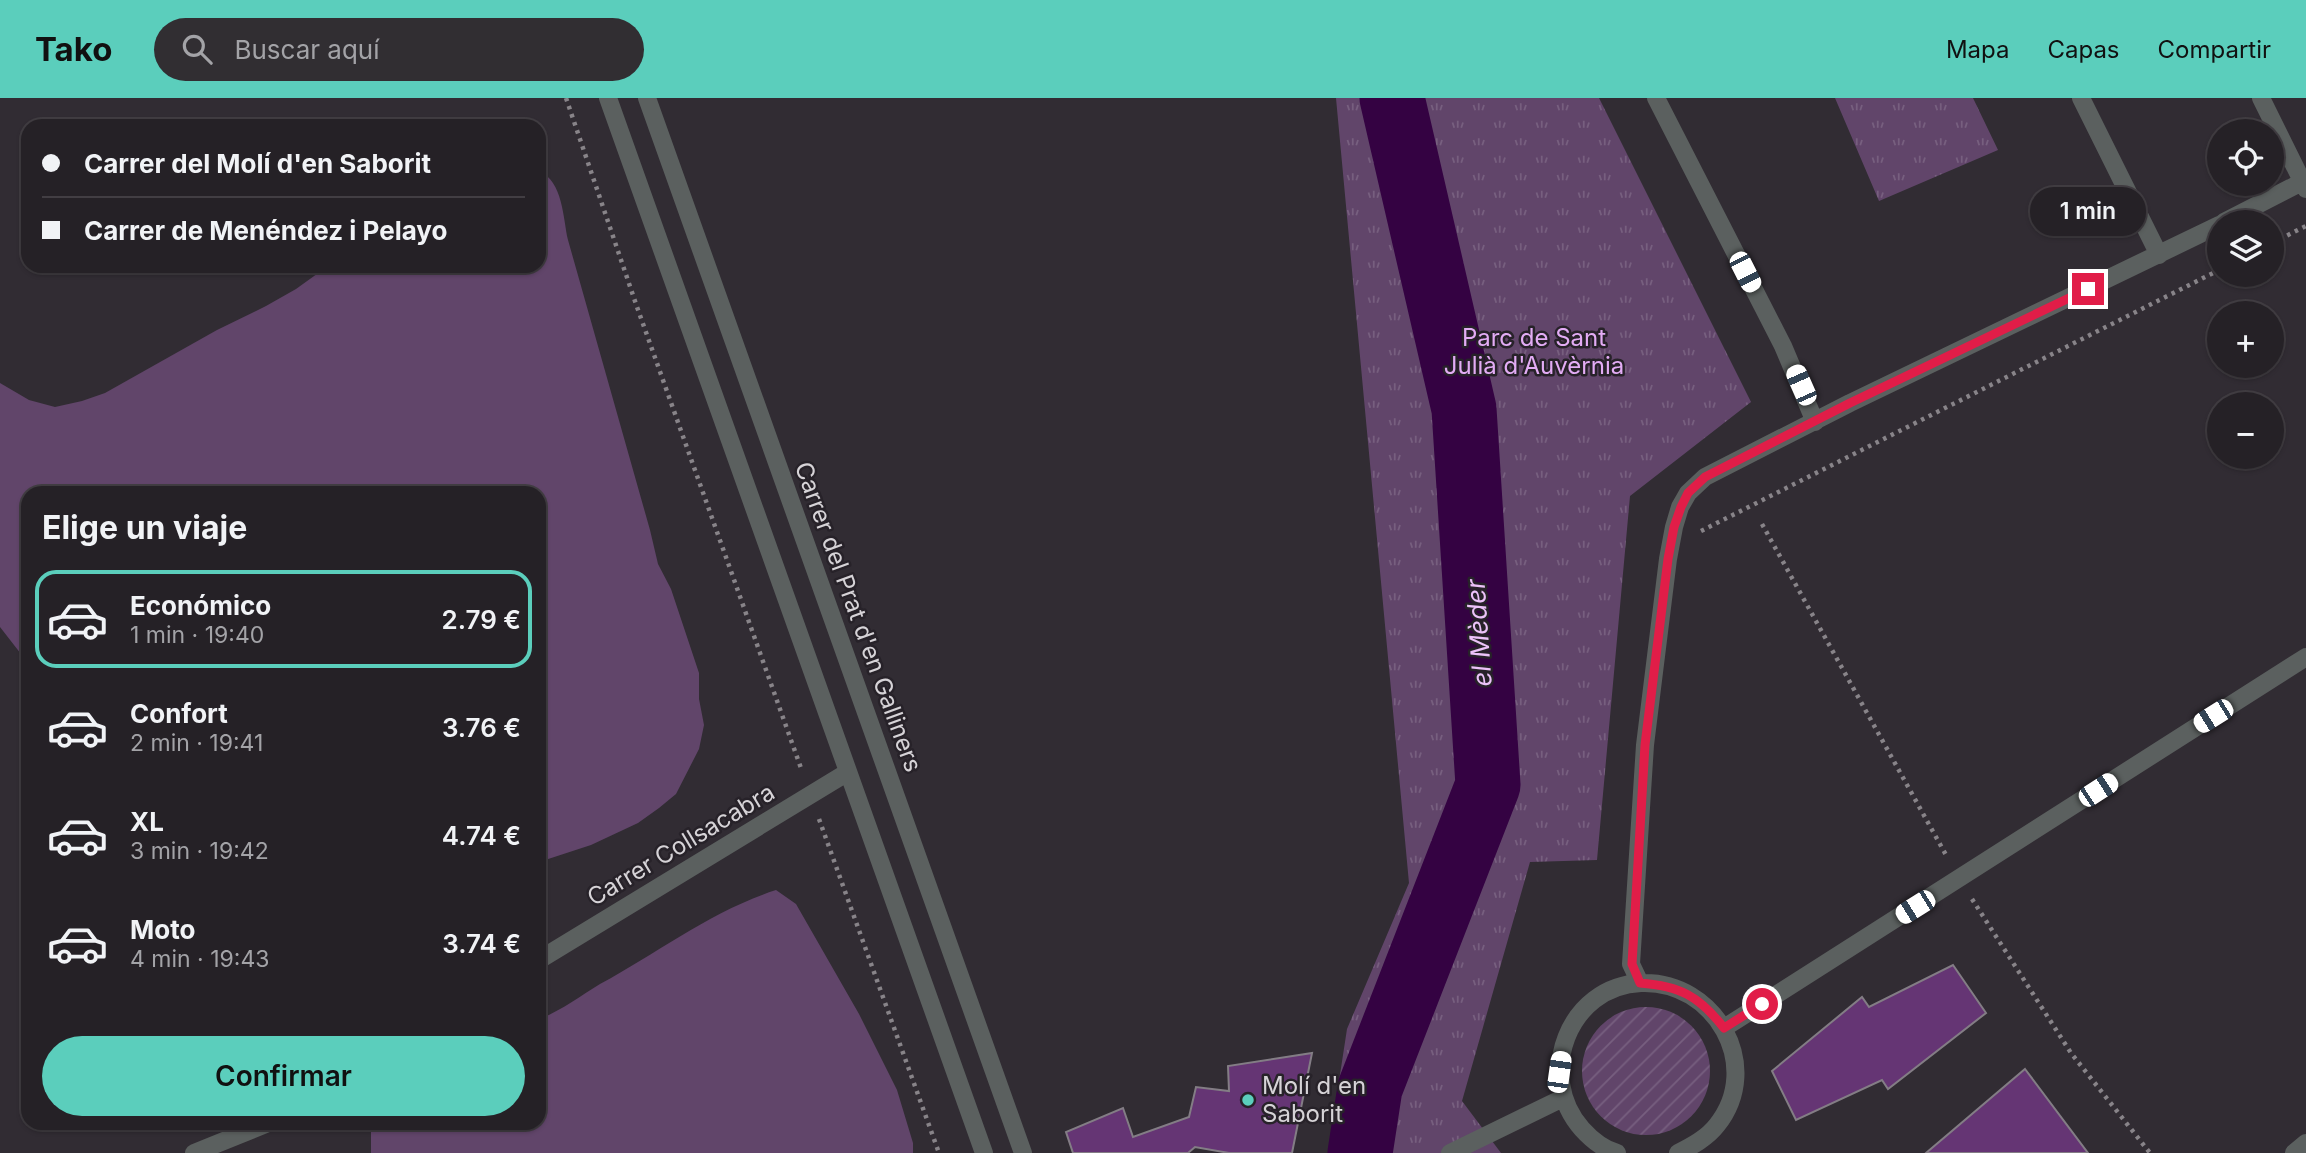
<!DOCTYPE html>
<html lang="es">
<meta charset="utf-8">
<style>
body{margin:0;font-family:Inter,sans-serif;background:#312e32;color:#f1f3f6;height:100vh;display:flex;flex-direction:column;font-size:26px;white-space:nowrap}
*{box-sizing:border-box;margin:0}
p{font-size:23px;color:#a3a3a7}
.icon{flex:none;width:38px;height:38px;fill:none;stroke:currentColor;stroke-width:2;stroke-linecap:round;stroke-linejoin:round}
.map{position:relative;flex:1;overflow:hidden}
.details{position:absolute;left:21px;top:388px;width:525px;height:644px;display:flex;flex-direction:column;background:#252126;border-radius:21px;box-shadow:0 2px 5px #0004,0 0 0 2px #423e43}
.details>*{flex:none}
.guide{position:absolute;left:21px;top:21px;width:525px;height:154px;border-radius:21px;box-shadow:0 2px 5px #0004,0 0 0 2px #423e43;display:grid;align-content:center;height:154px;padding:0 21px;background:#252126}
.fabs{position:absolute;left:2207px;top:21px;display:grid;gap:14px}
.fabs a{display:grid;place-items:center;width:77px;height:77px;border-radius:50%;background:#252126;box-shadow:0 2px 5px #0004,0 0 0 2px #423e43;font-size:35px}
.end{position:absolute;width:32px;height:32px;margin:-16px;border:9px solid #e11d48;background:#fff;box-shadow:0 0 0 4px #fff}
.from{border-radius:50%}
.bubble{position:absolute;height:49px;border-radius:24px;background:#252126;box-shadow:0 2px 5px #0004,0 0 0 2px #423e43;font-size:23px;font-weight:600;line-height:49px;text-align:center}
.car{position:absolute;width:21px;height:42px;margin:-21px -10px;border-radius:9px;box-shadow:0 0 5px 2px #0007;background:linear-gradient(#fff 24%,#345 0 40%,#fff 0 76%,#345 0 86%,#fff 0)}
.guide b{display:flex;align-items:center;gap:24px;height:66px;font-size:26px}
.guide b+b{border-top:2px solid #423e43}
.guide i{width:18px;height:18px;background:#f1f3f6}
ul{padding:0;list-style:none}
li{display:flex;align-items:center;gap:21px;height:98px;margin:0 14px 10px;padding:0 7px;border:4px solid transparent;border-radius:21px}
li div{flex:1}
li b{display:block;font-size:26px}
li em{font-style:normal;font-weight:600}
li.current{border-color:#5bcebc}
li>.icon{width:63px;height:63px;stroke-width:1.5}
h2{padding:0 21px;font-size:32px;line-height:84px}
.primary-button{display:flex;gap:14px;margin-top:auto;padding:14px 21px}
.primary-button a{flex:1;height:80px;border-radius:42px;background:#5bcebc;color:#111;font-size:28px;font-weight:600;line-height:80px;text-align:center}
header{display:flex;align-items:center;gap:42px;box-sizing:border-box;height:98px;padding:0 35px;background:#5bcebc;color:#111}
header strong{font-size:33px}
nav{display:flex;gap:38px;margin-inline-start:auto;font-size:24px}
.search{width:490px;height:63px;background:#312e32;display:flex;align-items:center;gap:18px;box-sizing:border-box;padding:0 24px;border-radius:38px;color:#a3a3a7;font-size:26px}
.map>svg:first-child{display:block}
</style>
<header>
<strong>Tako</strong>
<div class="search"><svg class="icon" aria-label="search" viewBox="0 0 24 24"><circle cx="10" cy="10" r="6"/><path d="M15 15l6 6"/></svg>Buscar aquí</div>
<nav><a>Mapa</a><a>Capas</a><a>Compartir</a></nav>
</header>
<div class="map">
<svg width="2306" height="1055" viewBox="0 0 2306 1055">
<defs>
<pattern id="park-tufts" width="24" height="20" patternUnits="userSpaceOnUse" patternTransform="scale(1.75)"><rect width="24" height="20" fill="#61456a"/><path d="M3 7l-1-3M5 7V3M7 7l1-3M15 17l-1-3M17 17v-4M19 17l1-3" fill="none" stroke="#775f7f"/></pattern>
<pattern id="garden-furrows" width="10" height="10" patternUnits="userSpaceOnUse" patternTransform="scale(1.75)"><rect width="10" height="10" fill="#61456a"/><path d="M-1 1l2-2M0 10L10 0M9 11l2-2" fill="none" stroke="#775f7f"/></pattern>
</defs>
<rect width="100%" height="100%" fill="#312c33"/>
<path fill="#61456a" d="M 539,73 C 563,83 563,120 568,142 L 650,432 L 658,466 L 671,491 L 699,575 L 699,601 L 704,627 L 699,651 L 676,696 L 659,710 L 638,725 L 591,747 L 539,764 L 539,396 L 28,396 L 28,565 L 0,529 L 0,285 L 29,302 L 55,309 L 82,303 L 105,295 L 217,232 L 266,208 L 296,191 L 328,168 L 539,168 Z
M 776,792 L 796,806 L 859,916 L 897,992 L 913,1045 L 913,1055 L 371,1055 L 371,1026 L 539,1026 L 539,921 C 561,913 580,898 600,886 C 659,854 711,813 776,792 Z"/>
<path fill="url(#park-tufts)" d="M 1336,0 L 1599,0 L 1751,304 L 1630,398 L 1597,762 L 1530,764 L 1462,1003 L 1501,1055 L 1328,1055 L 1347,931 L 1409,785 Z
M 1835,0 L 1973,0 L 1998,52 L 1879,103 Z"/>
<path fill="url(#garden-furrows)" d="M1582 973a64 64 0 1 1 128 0a64 64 0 1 1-128 0Z"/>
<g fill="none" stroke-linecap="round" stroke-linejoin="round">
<path stroke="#340242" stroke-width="65" d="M 1360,1055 L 1370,990 L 1488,687 L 1464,311 L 1392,0"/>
</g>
<path fill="#653574" stroke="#837d85" stroke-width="2" d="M 1953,867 L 1986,915 L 1888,991 L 1882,982 L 1796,1022 L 1772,973 L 1862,899 L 1869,909 Z
M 1312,955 L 1292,1055 L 1229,1055 L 1195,1049 L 1188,1055 L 1073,1055 L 1066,1034 L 1123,1010 L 1133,1039 L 1189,1019 L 1196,989 L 1229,993 L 1228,968 Z
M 2025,971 L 2088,1055 L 1926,1055 Z"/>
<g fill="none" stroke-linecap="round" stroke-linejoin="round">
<path stroke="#888489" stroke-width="4.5" stroke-dasharray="3.5 5" stroke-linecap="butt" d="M 566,0 L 637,209 L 802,673
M 2272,145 L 2306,128
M 1762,426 L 1946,757
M 1701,433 L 2219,172
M 819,721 L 939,1055
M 1972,801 L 2071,955 L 2150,1055"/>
<path stroke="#5b605f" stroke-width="18" d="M 608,0 L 984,1055
M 647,0 L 1023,1055
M 1656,0 L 1783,248 L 1815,324
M 2081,0 L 2159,157
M 2261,0 L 2306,91
M 2224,124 L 2306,82
M 539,862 L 848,674
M 1640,885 L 1631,866 L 1645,647 L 1668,461 L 1674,429 L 1680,409 L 1688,395 L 1705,379 L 1850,305 L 2219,127
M 1724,930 L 2306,559
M 194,1055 L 266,1026
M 1450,1055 L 1563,1000
M 1617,1055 C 1603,1051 1591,1041 1582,1031 C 1535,978 1568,888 1641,885 C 1715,882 1764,968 1717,1027 C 1707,1040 1692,1048 1678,1055
M 2294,1055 L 2306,1045"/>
</g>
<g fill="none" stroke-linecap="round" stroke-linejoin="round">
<path stroke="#e11d48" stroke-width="9" d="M 1762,906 L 1724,930 C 1699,898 1680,888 1640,885 L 1632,866 L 1645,647 L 1668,461 L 1674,429 L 1681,409 L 1688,395 L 1705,379 L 1850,305 L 2088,191"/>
</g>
<circle fill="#5bcebc" stroke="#272229" stroke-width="2.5" cx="1248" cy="1002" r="7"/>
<g text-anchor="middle" stroke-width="5" stroke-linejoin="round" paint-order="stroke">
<g font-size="24" fill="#e3acf5" stroke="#272229">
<text x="1534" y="248">Parc de Sant<tspan x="1534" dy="28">Julià d'Auvèrnia</tspan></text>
</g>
<g font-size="24" fill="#d6d3d7" stroke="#272229">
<text transform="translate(858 519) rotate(70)" y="8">Carrer del Prat d'en Galliners</text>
<text transform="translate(681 747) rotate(-31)" y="8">Carrer Collsacabra</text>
</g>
<g font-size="24" fill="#d6d3d7" stroke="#272229" text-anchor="start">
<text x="1262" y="996">Molí d'en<tspan x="1262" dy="28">Saborit</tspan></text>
</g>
<g font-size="26" font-style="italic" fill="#ecc2f9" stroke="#272229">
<text transform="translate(1479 535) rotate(-94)" y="9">el Mèder</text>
</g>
</g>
</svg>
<div class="fabs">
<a><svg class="icon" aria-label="locate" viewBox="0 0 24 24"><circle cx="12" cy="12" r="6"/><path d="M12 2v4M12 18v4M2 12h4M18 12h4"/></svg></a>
<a><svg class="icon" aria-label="layers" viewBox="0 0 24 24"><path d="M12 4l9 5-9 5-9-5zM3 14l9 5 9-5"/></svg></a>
<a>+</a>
<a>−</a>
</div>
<i class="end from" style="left:1762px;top:906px"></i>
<i class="end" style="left:2088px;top:191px"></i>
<div class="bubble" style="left:2030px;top:89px;width:116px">1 min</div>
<i class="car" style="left:1745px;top:174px;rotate:153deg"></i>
<i class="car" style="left:1801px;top:287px;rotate:336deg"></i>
<i class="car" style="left:2213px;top:618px;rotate:238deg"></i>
<i class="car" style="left:2098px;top:692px;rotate:57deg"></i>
<i class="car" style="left:1915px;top:809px;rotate:238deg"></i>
<i class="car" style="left:1559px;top:974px;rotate:8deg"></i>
<div class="guide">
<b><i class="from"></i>Carrer del Molí d'en Saborit</b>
<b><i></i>Carrer de Menéndez i Pelayo</b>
</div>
<section class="details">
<h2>Elige un viaje</h2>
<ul>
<li class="current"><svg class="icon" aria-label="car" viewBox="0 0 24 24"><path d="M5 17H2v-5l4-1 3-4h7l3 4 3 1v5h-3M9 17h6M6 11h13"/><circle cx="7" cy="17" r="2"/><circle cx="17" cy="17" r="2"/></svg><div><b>Económico</b><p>1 min · 19:40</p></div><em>2.79 €</em></li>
<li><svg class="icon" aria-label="car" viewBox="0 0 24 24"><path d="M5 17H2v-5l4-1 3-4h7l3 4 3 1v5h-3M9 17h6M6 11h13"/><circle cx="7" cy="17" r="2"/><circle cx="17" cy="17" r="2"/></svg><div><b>Confort</b><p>2 min · 19:41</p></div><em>3.76 €</em></li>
<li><svg class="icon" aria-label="car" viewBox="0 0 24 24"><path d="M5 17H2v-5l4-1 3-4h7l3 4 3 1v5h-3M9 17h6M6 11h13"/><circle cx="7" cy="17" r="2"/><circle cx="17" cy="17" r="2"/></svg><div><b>XL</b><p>3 min · 19:42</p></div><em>4.74 €</em></li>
<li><svg class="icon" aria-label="car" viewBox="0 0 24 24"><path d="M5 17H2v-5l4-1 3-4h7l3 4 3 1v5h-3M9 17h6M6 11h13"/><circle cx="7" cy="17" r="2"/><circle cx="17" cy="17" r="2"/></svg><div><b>Moto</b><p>4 min · 19:43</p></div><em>3.74 €</em></li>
</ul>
<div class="primary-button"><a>Confirmar</a></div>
</section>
</div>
